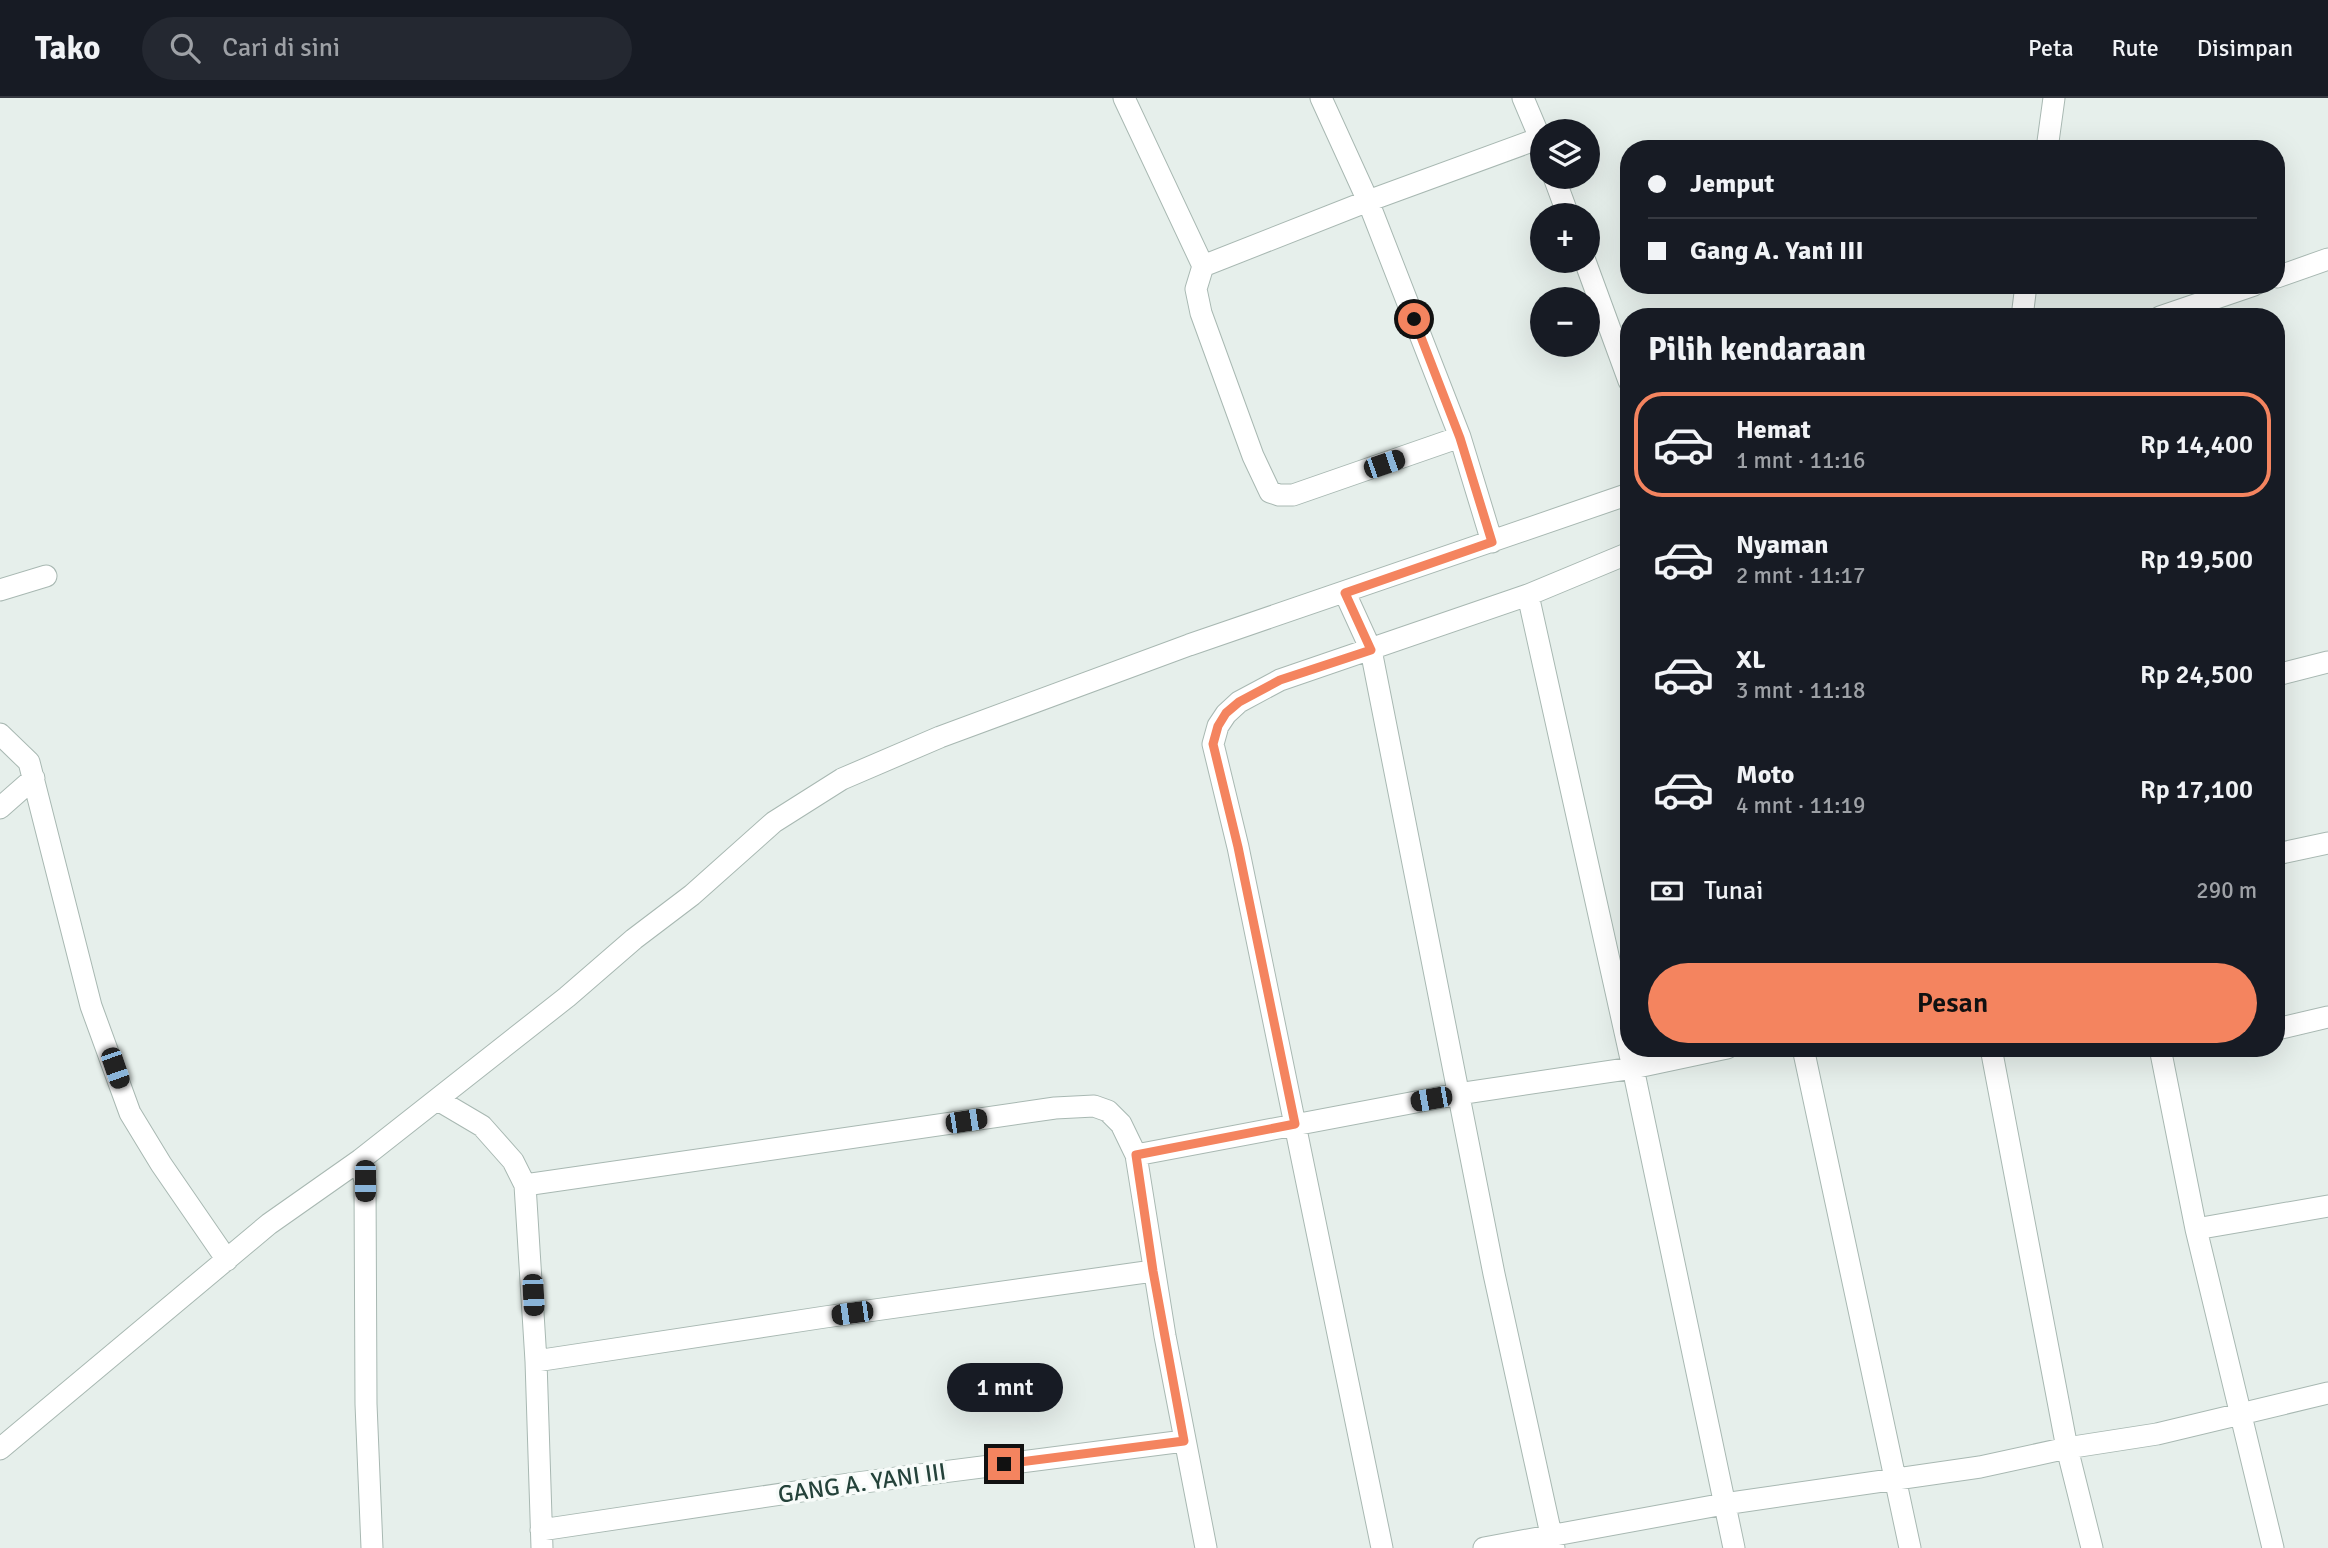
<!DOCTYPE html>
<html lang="id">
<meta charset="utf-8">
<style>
body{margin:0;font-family:Signika,sans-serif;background:#242831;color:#f1f3f6;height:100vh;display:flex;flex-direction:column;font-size:26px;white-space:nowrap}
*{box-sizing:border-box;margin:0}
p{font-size:23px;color:#9ea1a6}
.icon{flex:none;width:38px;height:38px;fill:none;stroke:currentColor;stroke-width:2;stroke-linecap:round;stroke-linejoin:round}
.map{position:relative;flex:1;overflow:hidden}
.sheet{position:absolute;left:1620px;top:210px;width:665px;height:749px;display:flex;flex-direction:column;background:#171b24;border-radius:28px;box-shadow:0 7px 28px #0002}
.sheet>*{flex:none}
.top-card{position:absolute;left:1620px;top:42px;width:665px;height:154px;border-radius:28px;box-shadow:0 7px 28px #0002;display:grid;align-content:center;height:154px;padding:0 28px;background:#171b24}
.tools{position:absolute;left:1530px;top:21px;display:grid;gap:14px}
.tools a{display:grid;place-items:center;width:70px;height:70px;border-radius:50%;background:#171b24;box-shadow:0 7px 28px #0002;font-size:35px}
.end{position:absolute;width:32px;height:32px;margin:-16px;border:9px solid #f4845f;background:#111;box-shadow:0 0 0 4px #111}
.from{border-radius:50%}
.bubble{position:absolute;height:49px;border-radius:24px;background:#171b24;box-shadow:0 7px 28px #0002;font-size:23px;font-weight:600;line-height:49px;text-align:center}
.car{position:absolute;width:21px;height:42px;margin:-21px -10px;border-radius:9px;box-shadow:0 0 5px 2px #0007;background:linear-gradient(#222 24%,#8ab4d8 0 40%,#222 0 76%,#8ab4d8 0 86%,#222 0)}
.top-card b{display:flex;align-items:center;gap:24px;height:66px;font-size:26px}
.top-card b+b{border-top:2px solid #363941}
.top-card i{width:18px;height:18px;background:#f1f3f6}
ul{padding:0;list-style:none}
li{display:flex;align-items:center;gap:21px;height:105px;margin:0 14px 10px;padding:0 14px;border:4px solid transparent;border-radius:28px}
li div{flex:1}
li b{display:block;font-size:26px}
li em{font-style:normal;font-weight:600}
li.on{border-color:#f4845f}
li>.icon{width:63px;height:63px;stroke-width:1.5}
h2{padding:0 28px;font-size:32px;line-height:84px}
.pay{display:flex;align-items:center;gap:18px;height:77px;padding:0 28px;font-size:26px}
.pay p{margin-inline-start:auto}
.cta{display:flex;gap:14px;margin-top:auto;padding:14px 28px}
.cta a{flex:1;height:80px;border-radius:42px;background:#f4845f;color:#111;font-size:28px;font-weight:600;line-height:80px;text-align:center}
header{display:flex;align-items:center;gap:42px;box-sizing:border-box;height:98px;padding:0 35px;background:#171b24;border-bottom:2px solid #363941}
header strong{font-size:33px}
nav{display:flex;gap:38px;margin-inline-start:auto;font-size:24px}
.search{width:490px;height:63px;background:#242831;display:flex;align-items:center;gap:18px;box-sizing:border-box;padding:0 24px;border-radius:38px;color:#9ea1a6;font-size:26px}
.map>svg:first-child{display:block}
</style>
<header>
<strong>Tako</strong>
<div class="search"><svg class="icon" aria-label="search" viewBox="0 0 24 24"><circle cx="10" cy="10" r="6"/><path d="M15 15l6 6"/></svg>Cari di sini</div>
<nav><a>Peta</a><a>Rute</a><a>Disimpan</a></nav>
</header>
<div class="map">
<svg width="2328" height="1450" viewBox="0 0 2328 1450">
<rect width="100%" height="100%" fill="#e6efeb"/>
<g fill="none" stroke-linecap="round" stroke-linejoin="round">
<defs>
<path id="minor" d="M 1124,0 L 1203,168
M 1321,0 L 1368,103 L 1460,339 L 1492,444
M 2047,51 L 2054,0
M 1554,79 L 1568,117
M 1585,163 L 1629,283
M 2277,179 L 2328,161
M 2022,219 L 2026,187
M 2160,219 L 2254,187
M 1460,339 L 1293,397 L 1279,397 L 1270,394 L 1253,358 L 1201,215 L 1196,191 L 1203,168 L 1368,103 L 1540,40 L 1523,0
M 0,492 L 46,478
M 1345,495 L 1371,552 L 1494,1176 L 1554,1450
M 1528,497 L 1633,970 L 1734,1450
M 2277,577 L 2328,564
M 0,636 L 29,664 L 91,908 L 130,1015 L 161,1066 L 227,1162
M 0,710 L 34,680
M 2277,756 L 2328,745
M 2277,931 L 2328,919
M 1803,950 L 1910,1450
M 1991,950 L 2067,1350 L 2092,1450
M 2160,950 L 2196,1131 L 2273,1450
M 438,1002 L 482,1028 L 513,1063 L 525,1087 L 1055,1010 L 1094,1008 L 1108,1013 L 1121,1026 L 1136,1057 L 1165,1238 L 1206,1450
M 1136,1057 L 1458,996 L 1633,970 L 1727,950
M 360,1062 L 365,1083 L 366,1306 L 372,1450
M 525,1087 L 536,1263 L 542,1450
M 2196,1131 L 2328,1108
M 536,1263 L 825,1219 L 1153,1173
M 0,1351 L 269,1126 L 360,1062 L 567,899 L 634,841 L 692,797 L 774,724 L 842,681 L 940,639 L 1189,547 L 1629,396
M 541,1432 L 849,1386 L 1184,1343
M 1382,1450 L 1238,749 L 1213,646 L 1218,628 L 1226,616 L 1239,604 L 1280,582 L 1528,497 L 1629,455
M 1484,1450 L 1724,1406 L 1980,1369 L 2067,1350 L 2157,1336 L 2328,1295"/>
</defs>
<use href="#minor" stroke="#a8b8b2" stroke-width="23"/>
<use href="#minor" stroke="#fff" stroke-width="21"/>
</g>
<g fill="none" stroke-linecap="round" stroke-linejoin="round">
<path stroke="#f4845f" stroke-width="9" d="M 1004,1366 L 1184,1343 L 1153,1173 L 1136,1057 L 1295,1026 L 1238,749 L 1213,646 L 1218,628 L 1226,615 L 1239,604 L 1280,582 L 1371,552 L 1345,495 L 1492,444 L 1460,340 L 1414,221"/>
</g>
<g text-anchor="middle" stroke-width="7" stroke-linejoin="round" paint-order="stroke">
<g font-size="24" fill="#24423a" stroke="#f7fbf9">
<text transform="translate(862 1385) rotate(-8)" y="8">GANG A. YANI III</text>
</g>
</g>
</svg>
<div class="tools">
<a><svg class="icon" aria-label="layers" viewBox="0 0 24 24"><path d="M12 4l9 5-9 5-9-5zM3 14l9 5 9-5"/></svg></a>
<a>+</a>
<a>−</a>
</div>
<i class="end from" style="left:1414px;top:221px"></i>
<i class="end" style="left:1004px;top:1366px"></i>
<div class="bubble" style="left:947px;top:1265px;width:116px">1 mnt</div>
<i class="car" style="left:1384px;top:366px;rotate:71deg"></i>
<i class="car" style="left:115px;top:970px;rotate:161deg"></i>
<i class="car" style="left:1431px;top:1001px;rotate:260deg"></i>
<i class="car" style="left:966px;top:1023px;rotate:81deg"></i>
<i class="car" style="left:365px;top:1083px;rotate:180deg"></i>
<i class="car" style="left:533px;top:1197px;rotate:177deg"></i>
<i class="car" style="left:852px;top:1215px;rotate:262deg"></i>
<div class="top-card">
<b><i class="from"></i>Jemput</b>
<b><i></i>Gang A. Yani III</b>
</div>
<section class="sheet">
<h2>Pilih kendaraan</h2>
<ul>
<li class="on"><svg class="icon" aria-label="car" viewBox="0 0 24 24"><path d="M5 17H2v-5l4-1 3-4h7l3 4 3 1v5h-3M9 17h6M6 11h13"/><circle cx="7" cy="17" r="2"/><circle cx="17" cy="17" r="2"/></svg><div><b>Hemat</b><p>1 mnt · 11:16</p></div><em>Rp 14,400</em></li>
<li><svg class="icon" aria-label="car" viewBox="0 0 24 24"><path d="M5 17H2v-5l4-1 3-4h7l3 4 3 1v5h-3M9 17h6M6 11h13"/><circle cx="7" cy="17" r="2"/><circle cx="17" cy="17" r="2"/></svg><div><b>Nyaman</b><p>2 mnt · 11:17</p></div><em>Rp 19,500</em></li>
<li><svg class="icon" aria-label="car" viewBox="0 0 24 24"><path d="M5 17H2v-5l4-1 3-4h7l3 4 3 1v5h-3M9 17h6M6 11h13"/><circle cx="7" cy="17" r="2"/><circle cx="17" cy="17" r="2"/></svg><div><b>XL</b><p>3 mnt · 11:18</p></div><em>Rp 24,500</em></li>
<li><svg class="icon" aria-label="car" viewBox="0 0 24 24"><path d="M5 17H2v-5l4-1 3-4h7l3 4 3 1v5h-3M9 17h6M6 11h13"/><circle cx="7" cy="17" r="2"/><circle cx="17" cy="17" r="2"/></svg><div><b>Moto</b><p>4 mnt · 11:19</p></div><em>Rp 17,100</em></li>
</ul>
<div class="pay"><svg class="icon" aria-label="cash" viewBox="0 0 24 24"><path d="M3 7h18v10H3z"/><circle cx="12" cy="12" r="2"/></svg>Tunai<p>290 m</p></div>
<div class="cta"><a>Pesan</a></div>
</section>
</div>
